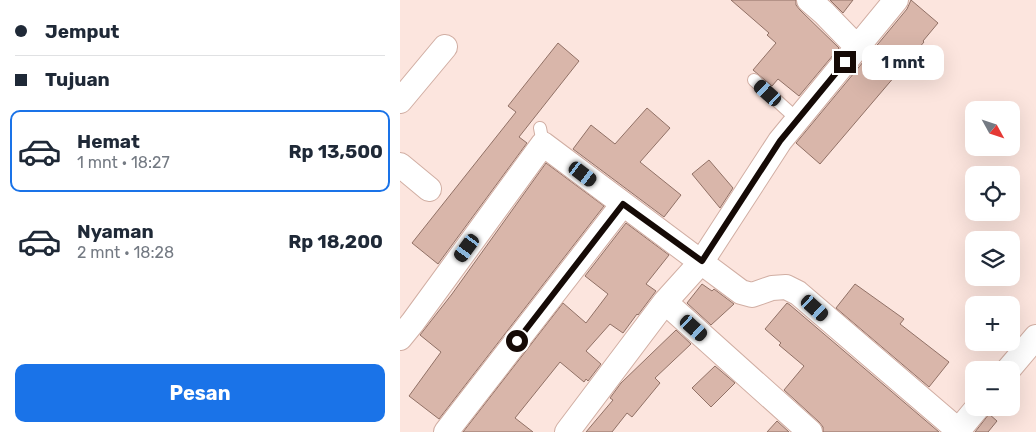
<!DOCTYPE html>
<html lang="id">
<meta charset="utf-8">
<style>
body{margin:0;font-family:Rubik,sans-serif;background:#f6f6f7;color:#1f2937;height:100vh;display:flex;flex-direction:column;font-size:19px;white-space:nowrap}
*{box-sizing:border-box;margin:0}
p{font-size:16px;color:#747a83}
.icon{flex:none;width:28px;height:28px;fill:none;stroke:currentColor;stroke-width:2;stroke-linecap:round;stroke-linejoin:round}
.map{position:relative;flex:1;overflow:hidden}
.drawer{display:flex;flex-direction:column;background:#fff;width:400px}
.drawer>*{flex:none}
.top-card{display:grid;align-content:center;height:110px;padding:0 15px;background:#fff}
.needle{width:32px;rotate:130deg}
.controls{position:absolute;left:565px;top:101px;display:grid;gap:10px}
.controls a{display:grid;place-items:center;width:55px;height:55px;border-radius:10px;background:#fff;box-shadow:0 5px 20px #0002;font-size:25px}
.end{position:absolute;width:22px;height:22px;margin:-11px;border:6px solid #150a06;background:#fff;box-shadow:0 0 0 2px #fff}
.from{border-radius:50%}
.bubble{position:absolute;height:35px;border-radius:10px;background:#fff;box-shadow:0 5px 20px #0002;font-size:16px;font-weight:700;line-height:35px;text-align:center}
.car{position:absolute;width:15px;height:30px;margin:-15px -8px;border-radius:6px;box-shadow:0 0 4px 1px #0007;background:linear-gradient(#222 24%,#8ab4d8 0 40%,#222 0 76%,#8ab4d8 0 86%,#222 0)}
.top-card b{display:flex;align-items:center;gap:18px;height:48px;font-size:19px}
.top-card b+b{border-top:1px solid #e0e1e3}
.top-card i{width:12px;height:12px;background:#1f2937}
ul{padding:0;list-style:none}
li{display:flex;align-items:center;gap:15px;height:82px;margin:0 10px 8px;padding:0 5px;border:2px solid transparent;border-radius:10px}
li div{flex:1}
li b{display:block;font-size:19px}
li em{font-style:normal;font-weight:700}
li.current{border-color:#1a73e8}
li>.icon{width:45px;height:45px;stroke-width:1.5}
.button{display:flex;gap:10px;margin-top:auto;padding:10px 15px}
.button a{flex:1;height:58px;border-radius:10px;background:#1a73e8;color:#fff;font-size:20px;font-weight:700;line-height:58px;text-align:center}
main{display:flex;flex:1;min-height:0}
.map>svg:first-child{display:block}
</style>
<main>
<section class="drawer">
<div class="top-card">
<b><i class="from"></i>Jemput</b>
<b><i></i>Tujuan</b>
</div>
<ul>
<li class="current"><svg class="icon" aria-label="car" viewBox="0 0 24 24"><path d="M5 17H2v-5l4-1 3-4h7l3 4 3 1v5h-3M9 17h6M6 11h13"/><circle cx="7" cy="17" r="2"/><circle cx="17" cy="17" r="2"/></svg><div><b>Hemat</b><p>1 mnt · 18:27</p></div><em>Rp 13,500</em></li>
<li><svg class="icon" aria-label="car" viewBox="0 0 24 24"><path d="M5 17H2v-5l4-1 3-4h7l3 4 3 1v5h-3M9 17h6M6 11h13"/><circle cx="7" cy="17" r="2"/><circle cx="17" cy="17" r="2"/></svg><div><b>Nyaman</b><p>2 mnt · 18:28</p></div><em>Rp 18,200</em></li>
</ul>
<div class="button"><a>Pesan</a></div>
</section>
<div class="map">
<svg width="636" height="432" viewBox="0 0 636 432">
<rect width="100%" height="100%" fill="#fce5de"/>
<path fill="#d9b6aa" stroke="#917166" d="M 331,0 L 396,0 L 396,5 L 400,10 L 439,48 L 399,96 L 378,79 L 372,86 L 353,70 L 376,43 L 367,35 L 369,33 Z
M 430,0 L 453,0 L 443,13 Z
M 511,0 L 538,23 L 523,41 L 524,42 L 420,164 L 396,143 L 507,9 Z
M 158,43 L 179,61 L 119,137 L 127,143 L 38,264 L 12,243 L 116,112 L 108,106 Z
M 247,108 L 270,128 L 240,162 L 281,195 L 264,217 L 173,149 L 191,125 L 215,144 Z
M 309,160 L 333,188 L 320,208 L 292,174 Z
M 146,163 L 204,206 L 39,419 L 9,396 L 41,352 L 20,335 L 52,294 Z
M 226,223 L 269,255 L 246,284 L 256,291 L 238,315 L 237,314 L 223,333 L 210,324 L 186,351 L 201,364 L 188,381 L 186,379 L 184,382 L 160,362 L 115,418 L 133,432 L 63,432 L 163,303 L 186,323 L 208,294 L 185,276 Z
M 302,284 L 312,291 L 314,289 L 334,304 L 311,325 L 287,303 Z
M 455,284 L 504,319 L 500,324 L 549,362 L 529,387 L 436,308 Z
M 387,303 L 390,305 L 539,432 L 423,432 L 423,427 L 419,422 L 384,390 L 404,366 L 379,345 L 381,343 L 365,329 Z
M 276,330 L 291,344 L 255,378 L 260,383 L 232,417 L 227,413 L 212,432 L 186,432 L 213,400 L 210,398 L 221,383 Z
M 315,366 L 335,383 L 311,407 L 292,388 Z
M 589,414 L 597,421 L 588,432 L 575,432 Z
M 377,421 L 389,432 L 367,432 Z"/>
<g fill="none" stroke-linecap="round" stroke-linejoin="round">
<defs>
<path id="lane" d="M 354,80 L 397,119
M 140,128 L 143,144"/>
<path id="street" d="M 409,0 L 424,13 L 457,47
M 0,101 L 45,47
M 0,165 L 29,189
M 265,302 L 410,432
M 0,338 L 13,322 L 143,144 L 341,292 L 352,295 L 372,288 L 386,287 L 398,293 L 558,430
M 608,370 L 636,337
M 46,432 L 223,204
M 167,432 L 265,302 L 302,261 L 380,141 L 496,0
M 557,432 L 577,408"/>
</defs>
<use href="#lane" stroke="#d1aea3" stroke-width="14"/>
<use href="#street" stroke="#d1aea3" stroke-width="26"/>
<use href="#lane" stroke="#fff" stroke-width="12"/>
<use href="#street" stroke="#fff" stroke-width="24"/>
</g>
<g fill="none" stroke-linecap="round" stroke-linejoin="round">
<path stroke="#150a06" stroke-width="6" d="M 117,341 L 223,204 L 302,261 L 380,141 L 445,62"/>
</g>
</svg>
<div class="controls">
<a><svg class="needle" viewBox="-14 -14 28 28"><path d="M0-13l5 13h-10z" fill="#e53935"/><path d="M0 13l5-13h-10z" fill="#747a83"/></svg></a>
<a><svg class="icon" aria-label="locate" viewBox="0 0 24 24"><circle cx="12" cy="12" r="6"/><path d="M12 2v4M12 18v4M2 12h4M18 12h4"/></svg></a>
<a><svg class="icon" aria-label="layers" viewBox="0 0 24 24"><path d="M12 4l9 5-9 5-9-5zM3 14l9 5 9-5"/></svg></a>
<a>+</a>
<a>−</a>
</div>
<i class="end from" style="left:117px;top:341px"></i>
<i class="end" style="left:445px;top:62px"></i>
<div class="bubble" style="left:462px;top:45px;width:82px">1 mnt</div>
<i class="car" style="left:368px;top:93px;rotate:312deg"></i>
<i class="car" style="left:183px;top:174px;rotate:127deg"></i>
<i class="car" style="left:67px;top:248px;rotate:216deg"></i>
<i class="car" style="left:415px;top:308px;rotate:132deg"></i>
<i class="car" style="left:294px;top:328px;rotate:132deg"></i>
</div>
</main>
